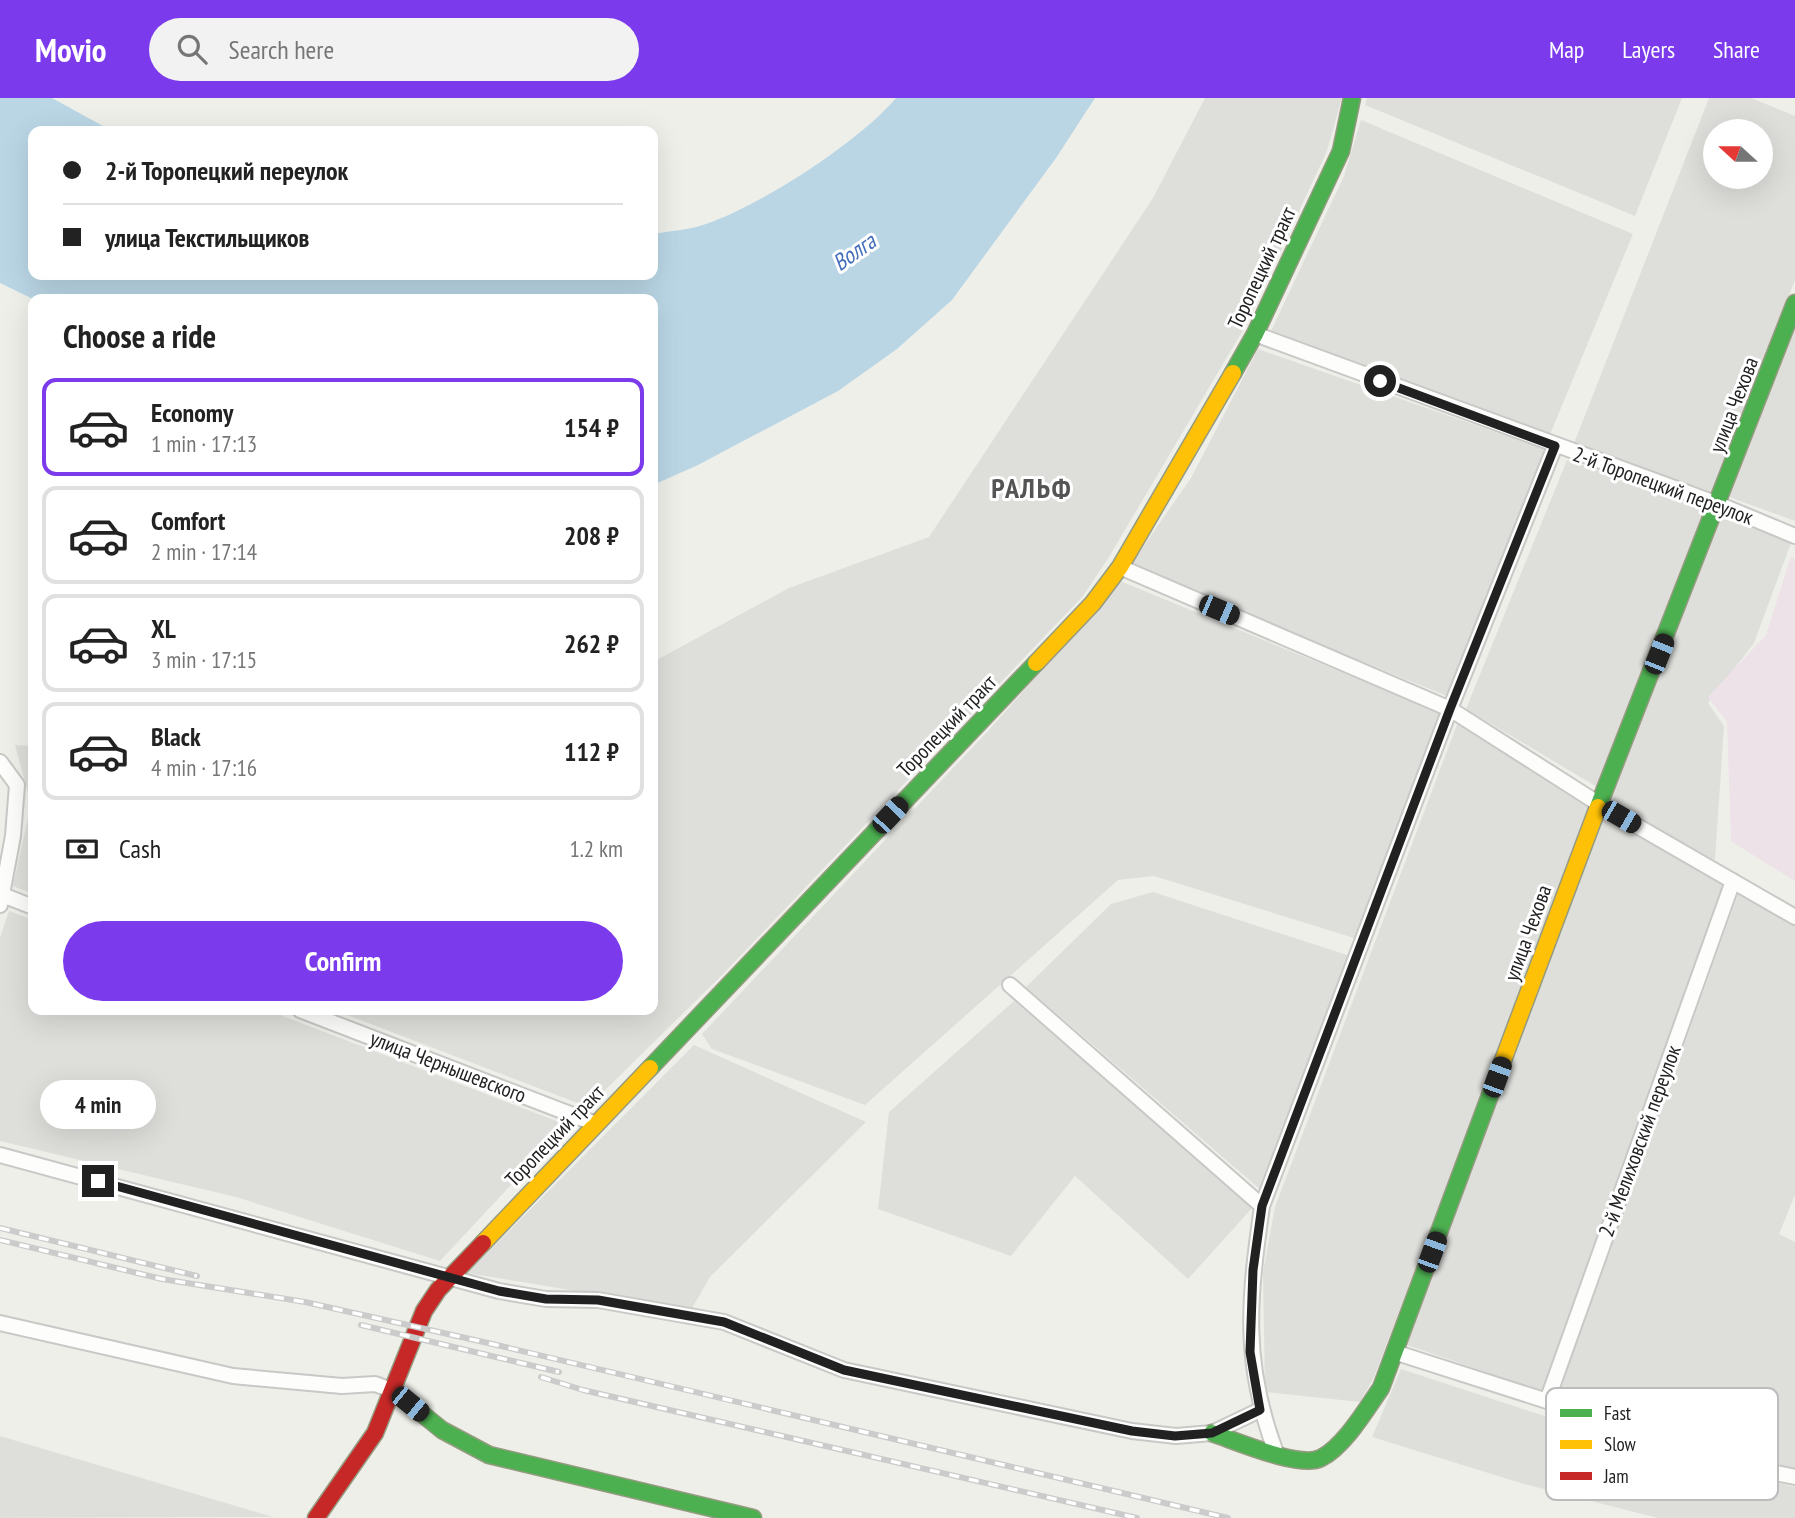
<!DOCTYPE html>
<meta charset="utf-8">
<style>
body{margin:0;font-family:"PT Sans Narrow",sans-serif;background:#f2f2f2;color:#222;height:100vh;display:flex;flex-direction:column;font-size:26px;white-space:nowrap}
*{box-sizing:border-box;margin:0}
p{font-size:23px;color:#767676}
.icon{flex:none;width:38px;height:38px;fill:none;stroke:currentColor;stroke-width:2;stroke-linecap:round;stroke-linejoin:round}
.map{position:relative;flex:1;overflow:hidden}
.side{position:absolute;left:28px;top:196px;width:630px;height:721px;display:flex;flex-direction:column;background:#fff;border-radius:14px;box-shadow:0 7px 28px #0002}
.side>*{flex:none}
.guide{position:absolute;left:28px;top:28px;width:630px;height:154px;border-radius:14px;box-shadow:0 7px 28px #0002;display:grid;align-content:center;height:154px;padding:0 35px;background:#fff}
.needle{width:46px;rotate:291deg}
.fabs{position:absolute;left:1703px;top:21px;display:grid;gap:14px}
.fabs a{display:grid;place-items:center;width:70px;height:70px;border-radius:50%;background:#fff;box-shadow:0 7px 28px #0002;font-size:35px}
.end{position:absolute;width:32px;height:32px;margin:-16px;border:9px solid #212121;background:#fff;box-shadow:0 0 0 4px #fff}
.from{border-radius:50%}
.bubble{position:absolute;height:49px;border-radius:24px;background:#fff;box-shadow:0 7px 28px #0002;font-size:23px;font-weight:800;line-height:49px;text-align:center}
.car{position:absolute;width:21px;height:42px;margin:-21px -10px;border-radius:9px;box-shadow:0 0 5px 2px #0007;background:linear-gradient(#222 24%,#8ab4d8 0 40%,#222 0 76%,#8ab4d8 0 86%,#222 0)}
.guide b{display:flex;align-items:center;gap:24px;height:66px;font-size:26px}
.guide b+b{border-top:2px solid #e0e0e0}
.guide i{width:18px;height:18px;background:#222}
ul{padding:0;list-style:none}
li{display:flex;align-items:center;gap:21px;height:98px;margin:0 14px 10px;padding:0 21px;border:4px solid #e0e0e0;border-radius:14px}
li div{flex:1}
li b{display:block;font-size:26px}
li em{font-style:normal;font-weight:800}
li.selected{border-color:#7c3aed}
li>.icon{width:63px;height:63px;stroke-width:1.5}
h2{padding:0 35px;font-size:32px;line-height:84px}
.pay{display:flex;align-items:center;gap:18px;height:77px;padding:0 35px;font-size:26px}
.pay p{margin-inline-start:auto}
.action{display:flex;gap:14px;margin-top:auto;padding:14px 35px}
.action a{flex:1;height:80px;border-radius:42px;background:#7c3aed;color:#fff;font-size:28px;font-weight:800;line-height:80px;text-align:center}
header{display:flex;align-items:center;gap:42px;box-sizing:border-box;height:98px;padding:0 35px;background:#7c3aed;color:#fff}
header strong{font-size:33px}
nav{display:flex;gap:38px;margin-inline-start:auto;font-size:24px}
.search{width:490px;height:63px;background:#f2f2f2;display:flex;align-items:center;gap:18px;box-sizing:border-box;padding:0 24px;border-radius:38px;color:#767676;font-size:26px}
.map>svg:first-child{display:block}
</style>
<header>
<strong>Movio</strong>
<div class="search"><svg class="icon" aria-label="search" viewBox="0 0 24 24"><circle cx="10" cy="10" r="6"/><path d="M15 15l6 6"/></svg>Search here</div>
<nav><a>Map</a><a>Layers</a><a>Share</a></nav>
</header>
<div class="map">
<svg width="1795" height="1420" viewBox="0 0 1795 1420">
<rect width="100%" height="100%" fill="#efefea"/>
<path fill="#dededb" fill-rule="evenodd" d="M 1205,0 L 1342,0 L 1327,53 L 1246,227 L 1109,459 L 1083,498 L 723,876 L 588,1009 L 334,912 L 653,912 L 653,564 L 789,490 L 929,439 L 1153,100 Z
M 1367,0 L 1682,0 L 1635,118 L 1365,7 Z
M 1709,0 L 1751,0 L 1795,18 L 1795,182 L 1713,394 L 1573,348 ZM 1715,33 L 1760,33 L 1760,79 L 1715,79 Z
M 1361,22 L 1633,136 L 1549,339 L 1271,233 L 1344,78 Z
M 1795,225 L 1795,423 L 1729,399 Z
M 1258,251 L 1547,352 L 1447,598 L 1129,469 L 1191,380 Z
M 1567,362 L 1709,410 L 1597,689 L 1466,611 Z
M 1721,417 L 1791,445 L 1754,545 L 1708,605 L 1724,628 L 1715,762 L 1607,706 Z
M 1120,483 L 1441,615 L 1354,840 L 1154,778 L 1118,782 L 865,1007 L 712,951 L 702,936 L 990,631 Z
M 1458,624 L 1592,707 L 1374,1279 L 1360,1304 L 1265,1294 L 1263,1174 L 1275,1109 Z
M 15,647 L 33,648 L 33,796 L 13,788 L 31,706 Z
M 1603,717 L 1724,787 L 1544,1294 L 1407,1247 Z
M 1153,794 L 1350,858 L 1262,1093 L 1026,889 L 1111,806 Z
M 1739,794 L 1795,828 L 1795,1097 L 1779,1136 L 1795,1144 L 1795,1371 L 1687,1350 L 1556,1303 Z
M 9,813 L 33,822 L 33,912 L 267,912 L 567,1027 L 440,1163 L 236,1099 L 0,1043 L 0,839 Z
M 1014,903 L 1254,1108 L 1188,1181 L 1075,1078 L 1011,1158 L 878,1111 L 889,1014 Z
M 694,947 L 866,1024 L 710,1179 L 691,1212 L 467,1175 Z
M 1401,1271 L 1685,1364 L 1795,1389 L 1795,1420 L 1658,1420 L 1524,1386 L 1372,1339 Z
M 0,1338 L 273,1419 L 0,1420 Z"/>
<path fill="#ede2e7" d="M 1791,458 L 1795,462 L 1795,783 L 1731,743 L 1727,624 L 1708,599 L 1766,537 Z"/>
<path fill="#bad6e5" d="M 0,0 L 52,0 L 112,33 L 33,33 L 33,177 L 653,177 L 653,136 C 670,133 689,132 706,126 C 760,108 859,44 896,0 L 1095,0 L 1056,60 L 952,202 L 897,251 L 838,293 L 698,367 L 653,387 L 653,201 L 33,201 L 0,185 Z"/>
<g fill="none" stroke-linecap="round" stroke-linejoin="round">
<defs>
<path id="street" d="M 1255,236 L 1718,406 L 1795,438
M 1120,469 L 1450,611 L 1599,706 L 1795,819
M 0,664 L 17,687 L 13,738 L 0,807
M 0,796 L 33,809
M 1010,887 L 1262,1108
M 300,912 L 596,1026
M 0,1057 L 499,1193 L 546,1201 L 598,1202 L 724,1224 L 844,1272 L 1132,1333 L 1176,1338 L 1212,1335 L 1260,1312
M 0,1225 L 233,1278 L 342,1288 L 375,1286 L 394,1293
M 1394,1254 L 1547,1303 L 1684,1356 L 1795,1379
M 1547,1303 L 1733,783
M 1275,1352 C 1242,1262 1249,1201 1262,1108 L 1450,611 L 1555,348"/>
<path id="fast" d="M 1233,275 L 1255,236 L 1341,53 L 1352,0
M 1598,709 L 1795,205
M 650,970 L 1036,565
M 394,1293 L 442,1332 L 489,1357 L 753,1420
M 1212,1335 C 1236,1343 1300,1371 1321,1360 C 1344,1349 1367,1310 1381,1290 L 1499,973"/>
<path id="slow" d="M 1036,565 L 1093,505 L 1120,469 L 1233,275
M 1499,973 L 1598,709
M 483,1145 L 650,970"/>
<path id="jam" d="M 316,1420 L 375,1335 L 424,1213 L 438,1192 L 483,1145"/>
</defs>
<use href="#street" stroke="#c8c8c6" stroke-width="18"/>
<use href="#fast" stroke="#959b80" stroke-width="19"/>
<use href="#slow" stroke="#959b80" stroke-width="19"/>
<use href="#jam" stroke="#959b80" stroke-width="19"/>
<use href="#street" stroke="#fdfdfc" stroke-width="14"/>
<use href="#fast" stroke="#4caf50" stroke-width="16"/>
<use href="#slow" stroke="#ffc107" stroke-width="16"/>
<use href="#jam" stroke="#c62828" stroke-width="16"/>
<defs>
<path id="rail" d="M 0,1130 L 197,1178
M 0,1142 L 162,1181 L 305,1204 L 488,1245 L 1228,1420
M 361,1227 L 559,1274
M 541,1279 L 583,1292 L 1137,1420"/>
</defs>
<use href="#rail" stroke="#cbcbcb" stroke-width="6"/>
<use href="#rail" stroke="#fff" stroke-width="3.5" stroke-dasharray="10" stroke-linecap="butt"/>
</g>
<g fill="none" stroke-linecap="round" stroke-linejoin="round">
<path stroke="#212121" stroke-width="9" d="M 98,1083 L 499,1193 L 546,1201 L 598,1202 L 724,1224 L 844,1272 L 1132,1333 L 1175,1338 L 1212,1335 L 1260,1312 L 1250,1254 L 1253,1172 L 1262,1108 L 1450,611 L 1555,348 L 1380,283"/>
</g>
<g text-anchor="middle" stroke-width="6" stroke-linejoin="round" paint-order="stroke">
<g font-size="21" fill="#212121" stroke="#fff">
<text transform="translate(1262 170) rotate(-65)" y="7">Торопецкий тракт</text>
<text transform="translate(1734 307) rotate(-69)" y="7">улица Чехова</text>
<text transform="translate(1663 388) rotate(20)" y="7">2-й Торопецкий переулок</text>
<text transform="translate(947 628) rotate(-46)" y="7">Торопецкий тракт</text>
<text transform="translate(1528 835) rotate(-70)" y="7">улица Чехова</text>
<text transform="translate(448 969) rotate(21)" y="7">улица Чернышевского</text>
<text transform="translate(555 1038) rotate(-46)" y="7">Торопецкий тракт</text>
<text transform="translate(1640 1043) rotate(-70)" y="7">2-й Мелиховский переулок</text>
</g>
<g font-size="23" font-style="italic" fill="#436cbb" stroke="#fff">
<text transform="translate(854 154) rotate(-35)" y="8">Волга</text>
</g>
<g font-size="28" font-weight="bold" letter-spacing="2" fill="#545454" stroke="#fff">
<text x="1032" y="400">РАЛЬФ</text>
</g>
</g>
<rect x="1546" y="1290" width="232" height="112" rx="10" fill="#fff" stroke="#bcbcbc" stroke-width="2"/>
<rect x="1560" y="1311" width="32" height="8" fill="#4caf50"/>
<rect x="1560" y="1342" width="32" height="9" fill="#ffc107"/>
<rect x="1560" y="1374" width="32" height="8" fill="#c62828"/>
<g font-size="19" fill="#212121">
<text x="1604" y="1322">Fast</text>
<text x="1604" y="1353">Slow</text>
<text x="1604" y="1385">Jam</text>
</g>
</svg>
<div class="fabs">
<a><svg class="needle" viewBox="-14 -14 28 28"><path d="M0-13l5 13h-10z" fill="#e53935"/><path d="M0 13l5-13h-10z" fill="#767676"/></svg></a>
</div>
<i class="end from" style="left:1380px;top:283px"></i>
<i class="end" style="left:98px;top:1083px"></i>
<div class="bubble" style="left:40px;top:982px;width:116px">4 min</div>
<i class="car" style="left:1219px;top:512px;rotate:113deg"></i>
<i class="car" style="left:1659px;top:556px;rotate:22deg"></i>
<i class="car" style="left:890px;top:717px;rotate:43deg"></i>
<i class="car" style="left:1621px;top:719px;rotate:120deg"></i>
<i class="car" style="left:1497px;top:979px;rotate:20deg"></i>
<i class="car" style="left:1432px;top:1154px;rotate:20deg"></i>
<i class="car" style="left:410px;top:1306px;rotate:129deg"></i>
<div class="guide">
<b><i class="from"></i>2-й Торопецкий переулок</b>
<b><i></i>улица Текстильщиков</b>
</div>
<section class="side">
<h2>Choose a ride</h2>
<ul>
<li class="selected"><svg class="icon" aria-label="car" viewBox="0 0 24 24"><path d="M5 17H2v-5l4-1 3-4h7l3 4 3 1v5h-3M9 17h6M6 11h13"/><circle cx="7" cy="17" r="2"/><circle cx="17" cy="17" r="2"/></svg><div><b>Economy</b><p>1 min · 17:13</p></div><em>154 ₽</em></li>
<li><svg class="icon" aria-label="car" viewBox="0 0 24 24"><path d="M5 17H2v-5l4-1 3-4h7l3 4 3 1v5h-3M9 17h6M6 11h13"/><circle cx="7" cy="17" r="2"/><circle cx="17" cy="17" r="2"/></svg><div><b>Comfort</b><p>2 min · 17:14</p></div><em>208 ₽</em></li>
<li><svg class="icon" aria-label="car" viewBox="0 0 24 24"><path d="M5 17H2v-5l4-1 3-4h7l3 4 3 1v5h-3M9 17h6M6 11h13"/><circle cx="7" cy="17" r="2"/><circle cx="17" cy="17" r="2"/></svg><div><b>XL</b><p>3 min · 17:15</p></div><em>262 ₽</em></li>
<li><svg class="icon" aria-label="car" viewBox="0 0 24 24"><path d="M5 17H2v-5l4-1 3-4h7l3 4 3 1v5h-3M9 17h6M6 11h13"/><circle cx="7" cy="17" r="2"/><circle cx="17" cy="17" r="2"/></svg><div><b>Black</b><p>4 min · 17:16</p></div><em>112 ₽</em></li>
</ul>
<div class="pay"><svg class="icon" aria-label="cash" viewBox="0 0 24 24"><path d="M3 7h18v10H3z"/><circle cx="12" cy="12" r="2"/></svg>Cash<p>1.2 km</p></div>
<div class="action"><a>Confirm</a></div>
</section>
</div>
